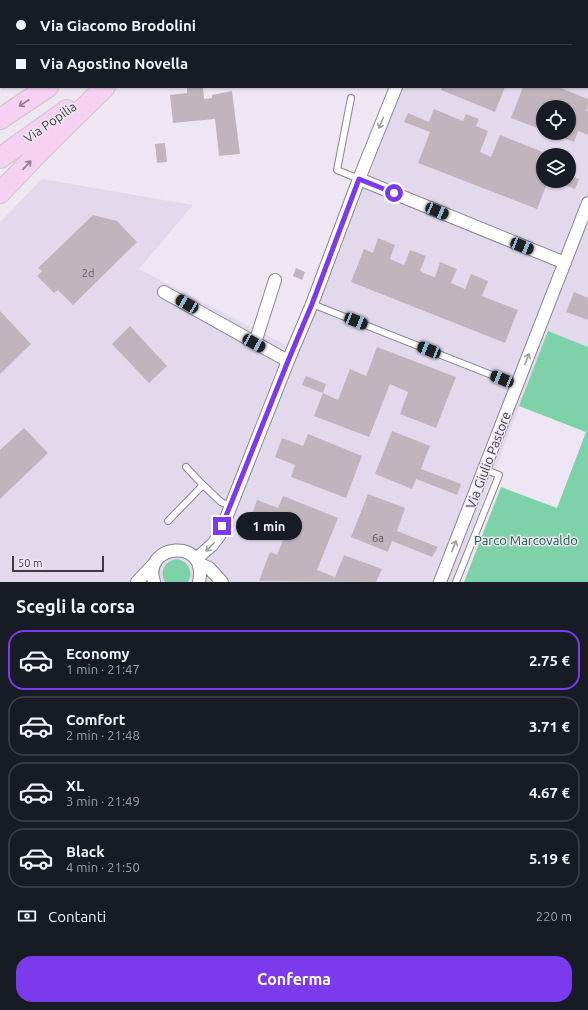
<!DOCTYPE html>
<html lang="it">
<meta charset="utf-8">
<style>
body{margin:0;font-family:Ubuntu,sans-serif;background:#242831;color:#f1f3f6;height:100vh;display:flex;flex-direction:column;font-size:15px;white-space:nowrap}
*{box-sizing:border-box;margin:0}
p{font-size:13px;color:#9ea1a6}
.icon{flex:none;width:22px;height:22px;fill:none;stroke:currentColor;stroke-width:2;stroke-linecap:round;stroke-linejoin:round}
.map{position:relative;height:582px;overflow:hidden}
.side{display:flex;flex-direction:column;background:#171b24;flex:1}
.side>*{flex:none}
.banner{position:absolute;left:0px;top:0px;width:588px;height:88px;box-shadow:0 1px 3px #0004;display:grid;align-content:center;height:88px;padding:0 16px;background:#171b24}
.fabs{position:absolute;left:536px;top:100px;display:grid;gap:8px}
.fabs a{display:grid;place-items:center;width:40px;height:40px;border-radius:50%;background:#171b24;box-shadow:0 1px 3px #0004;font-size:20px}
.scale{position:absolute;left:12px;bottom:10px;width:92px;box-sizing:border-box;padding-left:4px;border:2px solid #3e3b40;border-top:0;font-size:11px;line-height:14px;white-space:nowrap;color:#3e3b40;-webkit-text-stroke:3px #eee7f3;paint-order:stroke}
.end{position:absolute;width:18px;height:18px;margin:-9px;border:5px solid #7c3aed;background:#fff;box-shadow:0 0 0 2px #fff}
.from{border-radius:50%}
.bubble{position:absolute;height:28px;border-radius:14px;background:#171b24;box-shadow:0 1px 3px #0004;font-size:13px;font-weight:700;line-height:28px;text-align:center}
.car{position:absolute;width:12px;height:24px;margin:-12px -6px;border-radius:5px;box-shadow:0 0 3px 1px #0007;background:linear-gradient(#222 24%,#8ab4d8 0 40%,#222 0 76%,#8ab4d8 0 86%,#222 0)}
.banner b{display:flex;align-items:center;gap:14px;height:38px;font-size:15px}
.banner b+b{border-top:1px solid #363941}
.banner i{width:10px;height:10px;background:#f1f3f6}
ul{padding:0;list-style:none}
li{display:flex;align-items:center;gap:12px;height:60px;margin:0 8px 6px;padding:0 8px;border:2px solid #363941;border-radius:16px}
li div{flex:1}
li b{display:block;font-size:15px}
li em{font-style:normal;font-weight:700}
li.on{border-color:#7c3aed}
li>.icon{width:36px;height:36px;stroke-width:1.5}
h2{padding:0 16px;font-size:18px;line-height:48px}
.pay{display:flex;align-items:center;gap:10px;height:44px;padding:0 16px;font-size:15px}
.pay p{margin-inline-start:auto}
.primary-button{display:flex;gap:8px;margin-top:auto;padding:8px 16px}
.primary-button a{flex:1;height:46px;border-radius:16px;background:#7c3aed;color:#fff;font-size:16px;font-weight:700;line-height:46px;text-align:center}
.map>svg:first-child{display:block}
</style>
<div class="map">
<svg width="588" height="582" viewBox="0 0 588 582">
<rect width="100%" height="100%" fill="#eee7f3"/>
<path fill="#e3d9ec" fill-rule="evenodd" d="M 434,0 L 588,0 L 588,347 L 548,332 L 452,582 L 0,582 L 0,222 L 42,179 L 193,205 L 139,269 L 291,348 L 398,87 L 587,87 L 587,1 L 433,1 ZM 543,107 L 569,107 L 569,133 L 543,133 ZM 543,155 L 569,155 L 569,181 L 543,181 Z"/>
<path fill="#7ed2a9" d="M 548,331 L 588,347 L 588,582 L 464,582 L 501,487 L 557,508 L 586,432 L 519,406 Z
M 177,559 C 188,561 194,572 188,582 L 165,582 C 159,571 165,561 177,559 Z"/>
<path fill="#c1b5bd" d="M 187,87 L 203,87 L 204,99 L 212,98 L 212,95 L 232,91 L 240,154 L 219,156 L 215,119 L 173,123 L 170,95 L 187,93 Z
M 442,87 L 505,87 L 495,112 L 441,90 Z
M 523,87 L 558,87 L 588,99 L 588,106 L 586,111 L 588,111 L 588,135 L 578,131 L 574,142 L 550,133 L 569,133 L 569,107 L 543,107 L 543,130 L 511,118 Z
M 434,109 L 463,121 L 466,114 L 479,119 L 476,126 L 488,131 L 480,152 L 491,157 L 500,135 L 550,155 L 543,155 L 543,181 L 548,181 L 537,209 L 418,163 L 430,132 L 404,122 L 408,113 L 429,122 Z
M 165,143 L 167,162 L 157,163 L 155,144 Z
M 569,175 L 579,179 L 575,189 L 555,181 L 569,181 Z
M 93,215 L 117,221 L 137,242 L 73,305 L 58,290 L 54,293 L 37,276 L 42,271 L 38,268 Z
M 378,238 L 395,245 L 390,259 L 404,265 L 410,250 L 426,256 L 420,271 L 426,274 L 435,277 L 440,262 L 457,269 L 451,283 L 465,289 L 471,274 L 488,281 L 482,296 L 518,310 L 505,343 L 351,282 L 364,249 L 373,253 Z
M 296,268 L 305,272 L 302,280 L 293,276 Z
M 574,292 L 588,298 L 588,320 L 566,312 Z
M 0,311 L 31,344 L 0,374 Z
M 130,326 L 167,366 L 149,383 L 112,344 Z
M 377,347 L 456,377 L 436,428 L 400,414 L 408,392 L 390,384 L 369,437 L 314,416 L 323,393 L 338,400 L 350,369 L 366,376 Z
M 306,376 L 326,384 L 323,393 L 302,385 Z
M 24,428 L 48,453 L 0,499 L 0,450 Z
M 392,431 L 430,446 L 421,469 L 461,484 L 457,495 L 416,479 L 412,489 L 375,474 Z
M 308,434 L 362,456 L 346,498 L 291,477 L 295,465 L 275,457 L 282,438 L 303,446 Z
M 368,494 L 405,508 L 397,531 L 438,547 L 432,557 L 392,541 L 388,552 L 351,537 Z
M 283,496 L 338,518 L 317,570 L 335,577 L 344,555 L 382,569 L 376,582 L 259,581 L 269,554 L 271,552 L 277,555 L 290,523 L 275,516 L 271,527 L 250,519 L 257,500 L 278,508 Z"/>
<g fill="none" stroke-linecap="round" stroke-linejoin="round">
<defs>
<path id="lane" d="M 351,98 L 337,170 L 359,179
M 312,304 L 517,385
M 186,467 L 203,485
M 168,521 L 203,485 L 221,502 L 230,506
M 456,582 L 499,475 L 484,469"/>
<path id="street" d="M 146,1 L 147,0
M 430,1 L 430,0
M 359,179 L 565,263
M 164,292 L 288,361
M 255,343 L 275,280
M 196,559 L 212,545 L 219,536 L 288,361 L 312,304 L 359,179 L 396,87
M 198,563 L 209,568 L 222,582
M 137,582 L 155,563
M 154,582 C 141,544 209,536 199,582
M 440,582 L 588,203"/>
<path id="primary" d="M 179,1 L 180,0
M 222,1 L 223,0
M 0,119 L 48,87
M 0,158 L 67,110
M 0,193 L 45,146 L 105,87"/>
</defs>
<use href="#lane" stroke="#8b8590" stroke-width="8"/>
<use href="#street" stroke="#8b8590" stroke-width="14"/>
<use href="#primary" stroke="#c9c8ca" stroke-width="22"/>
<use href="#lane" stroke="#fff" stroke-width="6"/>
<use href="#street" stroke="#fff" stroke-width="12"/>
<use href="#primary" stroke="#f6d1f2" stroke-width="20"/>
</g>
<defs><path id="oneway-shaft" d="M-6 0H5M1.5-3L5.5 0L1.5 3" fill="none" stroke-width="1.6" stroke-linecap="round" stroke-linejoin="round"/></defs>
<g stroke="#917e90">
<use href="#oneway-shaft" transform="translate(24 103) rotate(147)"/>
<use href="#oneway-shaft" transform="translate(27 165) rotate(-47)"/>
</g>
<g stroke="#9e9da0">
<use href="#oneway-shaft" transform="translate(381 123) rotate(112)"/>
<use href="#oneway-shaft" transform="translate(527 359) rotate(-69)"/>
<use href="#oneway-shaft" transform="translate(454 546) rotate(-69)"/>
<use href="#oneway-shaft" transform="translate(210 547) rotate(134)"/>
</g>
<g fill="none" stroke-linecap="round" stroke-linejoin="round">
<path stroke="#7c3aed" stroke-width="5" d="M 222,526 L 288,361 L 312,304 L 359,179 L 394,193"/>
</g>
<g text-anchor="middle" stroke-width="3" stroke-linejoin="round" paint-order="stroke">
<g font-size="11" fill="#5f5a5f">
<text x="88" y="277">2d</text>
<text x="378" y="542">6a</text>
</g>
<g font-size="13" fill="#3e3b40" stroke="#eee7f3">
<text transform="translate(50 122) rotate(-35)" y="5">Via Popilia</text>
<text transform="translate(488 460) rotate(-69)" y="5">Via Giulio Pastore</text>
</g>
<g font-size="13" fill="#166143" stroke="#eee7f3">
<text x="526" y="545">Parco Marcovaldo</text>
</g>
</g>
</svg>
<div class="fabs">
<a><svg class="icon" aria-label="locate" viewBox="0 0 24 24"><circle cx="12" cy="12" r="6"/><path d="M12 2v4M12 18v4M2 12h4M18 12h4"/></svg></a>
<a><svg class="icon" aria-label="layers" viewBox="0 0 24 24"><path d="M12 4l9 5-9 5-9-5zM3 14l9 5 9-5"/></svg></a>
</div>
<div class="scale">50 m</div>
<i class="end from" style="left:394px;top:193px"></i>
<i class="end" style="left:222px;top:526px"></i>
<div class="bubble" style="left:236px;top:512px;width:66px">1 min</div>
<i class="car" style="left:437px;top:211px;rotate:113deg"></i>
<i class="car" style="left:522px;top:246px;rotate:112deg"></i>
<i class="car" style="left:187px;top:304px;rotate:300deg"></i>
<i class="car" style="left:356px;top:321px;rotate:112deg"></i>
<i class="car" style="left:254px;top:343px;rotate:119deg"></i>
<i class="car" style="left:429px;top:350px;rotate:292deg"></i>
<i class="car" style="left:502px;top:379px;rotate:292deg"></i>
<div class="banner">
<b><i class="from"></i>Via Giacomo Brodolini</b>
<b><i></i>Via Agostino Novella</b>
</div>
</div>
<section class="side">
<h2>Scegli la corsa</h2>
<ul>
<li class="on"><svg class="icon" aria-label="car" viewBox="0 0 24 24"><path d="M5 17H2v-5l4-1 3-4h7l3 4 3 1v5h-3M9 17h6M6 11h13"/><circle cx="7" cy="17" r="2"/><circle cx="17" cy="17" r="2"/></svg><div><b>Economy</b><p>1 min · 21:47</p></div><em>2.75 €</em></li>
<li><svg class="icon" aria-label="car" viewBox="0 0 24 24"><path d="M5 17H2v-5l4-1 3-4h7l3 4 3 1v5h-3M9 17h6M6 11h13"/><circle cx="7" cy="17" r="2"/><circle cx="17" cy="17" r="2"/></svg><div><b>Comfort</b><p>2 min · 21:48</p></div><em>3.71 €</em></li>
<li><svg class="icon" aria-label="car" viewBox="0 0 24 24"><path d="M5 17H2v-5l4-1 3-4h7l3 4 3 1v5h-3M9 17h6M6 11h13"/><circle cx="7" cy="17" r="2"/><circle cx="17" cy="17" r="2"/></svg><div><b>XL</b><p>3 min · 21:49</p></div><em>4.67 €</em></li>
<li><svg class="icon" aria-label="car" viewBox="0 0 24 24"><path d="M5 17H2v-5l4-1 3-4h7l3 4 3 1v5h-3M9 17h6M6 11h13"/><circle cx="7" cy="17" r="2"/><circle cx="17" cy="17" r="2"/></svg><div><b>Black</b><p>4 min · 21:50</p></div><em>5.19 €</em></li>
</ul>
<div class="pay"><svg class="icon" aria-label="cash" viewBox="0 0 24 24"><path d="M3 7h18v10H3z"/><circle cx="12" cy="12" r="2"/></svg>Contanti<p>220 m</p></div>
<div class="primary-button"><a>Conferma</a></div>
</section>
